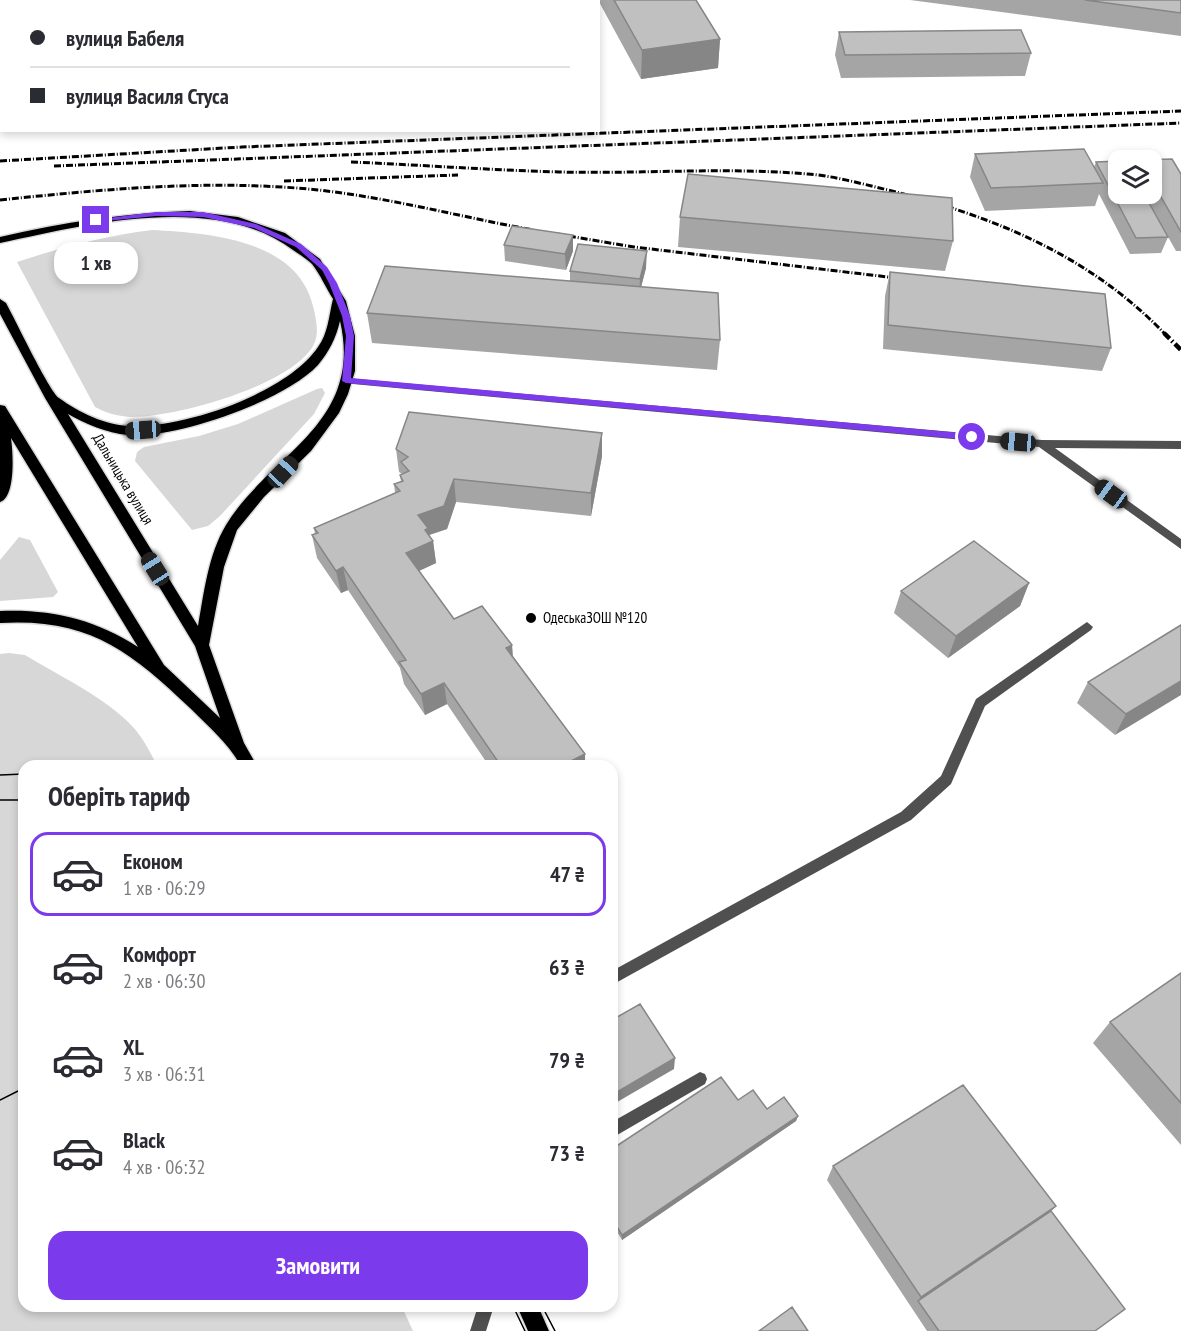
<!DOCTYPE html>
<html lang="uk">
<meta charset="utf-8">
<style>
body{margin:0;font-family:"PT Sans Narrow",sans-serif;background:#f2f2f3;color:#2b2b33;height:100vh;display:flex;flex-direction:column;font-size:22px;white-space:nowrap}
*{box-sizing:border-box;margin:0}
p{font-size:20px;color:#7c7c81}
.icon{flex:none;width:33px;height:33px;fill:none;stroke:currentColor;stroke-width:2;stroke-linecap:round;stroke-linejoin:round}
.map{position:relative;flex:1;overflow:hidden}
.details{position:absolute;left:18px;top:760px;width:600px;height:552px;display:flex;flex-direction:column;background:#fff;border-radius:18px;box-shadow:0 3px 9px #0003}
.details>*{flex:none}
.guide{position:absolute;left:0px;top:0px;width:600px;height:132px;box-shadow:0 3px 9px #0003;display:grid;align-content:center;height:132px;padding:0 30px;background:#fff}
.fabs{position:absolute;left:1108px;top:150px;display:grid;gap:12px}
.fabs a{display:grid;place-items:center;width:54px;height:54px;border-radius:12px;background:#fff;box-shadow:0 3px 9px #0003;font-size:30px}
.end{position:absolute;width:27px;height:27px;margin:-14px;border:8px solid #7c3aed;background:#fff;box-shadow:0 0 0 3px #fff}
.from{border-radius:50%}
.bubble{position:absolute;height:42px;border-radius:18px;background:#fff;box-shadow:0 3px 9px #0003;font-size:20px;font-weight:800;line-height:42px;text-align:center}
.car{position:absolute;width:18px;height:36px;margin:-18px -9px;border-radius:8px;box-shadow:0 0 4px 2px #0007;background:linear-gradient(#222 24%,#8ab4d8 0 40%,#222 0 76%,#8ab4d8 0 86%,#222 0)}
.guide b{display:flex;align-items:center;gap:21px;height:57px;font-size:22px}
.guide b+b{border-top:2px solid #e1e1e2}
.guide i{width:15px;height:15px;background:#2b2b33}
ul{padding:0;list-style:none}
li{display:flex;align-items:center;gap:18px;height:84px;margin:0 12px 9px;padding:0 18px;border:3px solid transparent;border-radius:18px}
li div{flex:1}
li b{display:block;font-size:22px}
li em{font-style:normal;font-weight:800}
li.on{border-color:#7c3aed}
li>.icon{width:54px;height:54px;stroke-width:1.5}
h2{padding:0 30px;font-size:27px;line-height:72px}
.action{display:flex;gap:12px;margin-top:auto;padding:12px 30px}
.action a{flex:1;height:69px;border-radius:18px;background:#7c3aed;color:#fff;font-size:24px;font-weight:800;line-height:69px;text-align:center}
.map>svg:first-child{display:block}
</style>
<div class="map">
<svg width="1181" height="1331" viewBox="0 0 1181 1331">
<rect width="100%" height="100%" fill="#fff"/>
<path fill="#d7d7d7" d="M 152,230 C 208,233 297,239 313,306 C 316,319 320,334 313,346 C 290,386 174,418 130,417 C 117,416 106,413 95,407 L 17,262 C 62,247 105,236 152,230 Z
M 322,388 L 325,393 L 314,414 L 220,516 L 208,526 L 192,530 L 135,461 L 137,452 L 144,447 L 199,436 L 238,424 L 317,389 Z
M 19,537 L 30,540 L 58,592 L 53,597 L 0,601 L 0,560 Z
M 9,653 L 25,655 C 58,675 108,699 133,727 C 143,738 151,753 157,766 L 24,766 L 24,1306 L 402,1307 L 413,1331 L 0,1331 L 0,654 Z"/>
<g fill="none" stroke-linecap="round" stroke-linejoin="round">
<defs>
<path id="primary" d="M 0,122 L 2,122 L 2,128 L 0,128 Z
M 190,211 L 238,217 L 285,233 L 320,259 L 346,301 L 355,336 L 355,371 L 348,394 L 339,413 L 311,451 L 264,497 L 237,530 L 224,567 L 209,645 L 244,743 L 257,766 L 241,766 C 228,743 209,727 190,708 C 129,650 88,618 0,623 L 0,611 C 52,609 94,619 138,647 L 11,438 C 13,452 16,497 0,502 L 0,405 L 5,406 L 164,665 L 220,718 L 195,646 L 45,398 L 0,314 L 0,299 L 6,303 C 15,319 49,391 59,398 C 78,412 107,426 130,426 C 185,428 287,393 318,347 C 328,334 329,315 333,299 C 326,288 320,274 312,264 C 307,259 299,254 293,250 C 216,192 87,224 0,243 L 0,237 C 63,222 125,213 190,211 ZM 340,321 C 364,425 269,454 226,525 C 208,555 204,593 198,626 L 68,414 C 86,424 106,433 128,435 C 175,439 285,401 318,365 C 329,352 336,338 340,321 Z
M 517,1306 L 538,1306 L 549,1331 L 528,1331 Z"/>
</defs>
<use href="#primary" stroke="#dbdbdb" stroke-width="3"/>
<path fill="#505050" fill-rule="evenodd" d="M 346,378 L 1042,440 L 1181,441 L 1181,449 L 1055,448 L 1181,539 L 1181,549 L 1039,447 L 342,383 L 341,381 Z
M 1087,622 L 1093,627 L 1091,630 L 985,706 L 951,784 L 911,820 L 612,985 L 612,971 L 901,812 L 941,776 L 976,699 Z
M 700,1072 L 705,1074 L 707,1079 L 705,1084 L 612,1138 L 612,1122 Z
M 478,1306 L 494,1306 L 486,1331 L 470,1331 Z"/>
<path fill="#505050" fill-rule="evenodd" d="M 99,0 L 107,0 L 108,2 L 100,2 Z"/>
<use href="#primary" fill="#000" fill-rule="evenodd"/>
<path stroke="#000" stroke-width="1.5" d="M 0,775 L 24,774
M 0,800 L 24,800
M 0,1100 L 24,1088
M 513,1306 L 525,1331
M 542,1306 L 555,1331"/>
<path stroke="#000" stroke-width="3" stroke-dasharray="7 2 1 2" stroke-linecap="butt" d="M 0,161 L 242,147 L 1181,111
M 351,162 C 420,165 490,170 559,172 C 642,174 726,167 808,174 C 835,176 862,184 888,190 C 993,216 1089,255 1165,334
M 54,166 L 1181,123
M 284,181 L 458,175
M 0,200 C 105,189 213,179 318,190 C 391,198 461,217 533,230
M 557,234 L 634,247 L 905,279"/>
<path stroke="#000" stroke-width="4.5" stroke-dasharray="8 3 1.5 3" stroke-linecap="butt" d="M 1164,333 L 1181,350"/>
</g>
<path fill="#a5a5a5" d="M 598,0 L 696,0 L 720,39 L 718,68 L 641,79 Z
M 910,0 L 1181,0 L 1181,36 L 979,9 Z
M 839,32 L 1031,53 L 1025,76 L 841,78 L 835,55 Z
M 975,154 L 1094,167 L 1096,162 L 1168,237 L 1161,253 L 1130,254 L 1099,194 L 1095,206 L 985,211 L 970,177 Z
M 1152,160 L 1181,174 L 1181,251 L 1176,251 L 1144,194 L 1152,194 Z
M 680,217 L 953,241 L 945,271 L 678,247 Z
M 573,235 L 573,251 L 566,270 L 505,261 L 504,245 Z
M 646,268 L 641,287 L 720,340 L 717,370 L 372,343 L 367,313 L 570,281 L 570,271 Z
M 890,272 L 1111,348 L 1102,371 L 883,349 L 885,296 Z
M 602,433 L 602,456 L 591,516 L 456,502 L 447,529 L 429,535 L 433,541 L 436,563 L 419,571 L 454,619 L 512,645 L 513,656 L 585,754 L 585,766 L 489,766 L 447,704 L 425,715 L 404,684 L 400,668 L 348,590 L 341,593 L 317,558 L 312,535 L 315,534 L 314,528 L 395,493 L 394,484 L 401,482 L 400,475 L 402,474 L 399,472 L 396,449 Z
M 1029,583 L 1020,606 L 948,658 L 894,613 L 901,591 Z
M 1181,625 L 1115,735 L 1077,703 L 1088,682 Z
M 1181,973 L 1181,1145 L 1093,1043 L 1110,1022 Z
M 738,1100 L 798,1116 L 796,1121 L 622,1240 L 612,1224 L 612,1149 Z
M 833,1166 L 1056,1206 L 1051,1211 L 1095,1331 L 927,1331 L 827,1180 Z"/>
<path fill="#868686" d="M 475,0 L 501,0 L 489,2 L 475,2 Z
M 720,39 L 718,68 L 641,79 L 642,50 Z
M 573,235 L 573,251 L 566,270 L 565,254 Z
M 647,251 L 646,268 L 639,295 L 640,279 Z
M 602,433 L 602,456 L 591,516 L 591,493 Z
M 454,479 L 456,502 L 447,529 L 429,535 L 430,542 L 433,541 L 436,563 L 410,575 L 406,553 L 418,515 Z
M 343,567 L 348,590 L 341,593 L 336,571 Z
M 1029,583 L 1020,606 L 948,658 L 956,636 Z
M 512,645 L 513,667 L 506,648 Z
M 1181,681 L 1181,695 L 1115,735 L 1126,714 Z
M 444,683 L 447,704 L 425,715 L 421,694 Z
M 585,754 L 585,766 L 561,766 Z
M 675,1058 L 674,1069 L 612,1105 L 612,1095 Z
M 798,1116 L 796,1121 L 622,1240 L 622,1235 Z
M 1056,1206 L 1043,1219 L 918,1301 L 921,1297 Z"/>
<path fill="#c0c0c0" stroke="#868686" stroke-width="1.5" d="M 0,0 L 18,0 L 18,2 L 2,2 L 2,78 L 0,72 Z
M 48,0 L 68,0 L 68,2 L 48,2 Z
M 614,0 L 696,0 L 720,39 L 642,50 Z
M 1085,0 L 1181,0 L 1181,13 Z
M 1021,30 L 1031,53 L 845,55 L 839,32 Z
M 1084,149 L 1103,183 L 991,188 L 975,154 Z
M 1172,159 L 1181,174 L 1181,232 L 1152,181 L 1152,160 L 1141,160 Z
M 1119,161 L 1119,194 L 1144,194 L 1168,237 L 1136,238 L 1096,162 Z
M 688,174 L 952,198 L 953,241 L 680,217 Z
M 512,226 L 573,235 L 565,254 L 504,245 Z
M 578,244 L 647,251 L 640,279 L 570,271 Z
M 385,266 L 718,293 L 720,340 L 367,313 Z
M 890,272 L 1105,294 L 1111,348 L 888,325 Z
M 409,412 L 602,433 L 591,493 L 454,479 L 444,506 L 418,515 L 428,528 L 425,530 L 433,541 L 406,553 L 454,619 L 482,606 L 512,645 L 506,648 L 585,754 L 561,766 L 501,766 L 444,683 L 421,694 L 399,662 L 406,660 L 343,567 L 336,571 L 312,535 L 318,533 L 314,528 L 400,491 L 394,484 L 403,481 L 400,475 L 409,471 L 401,462 L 408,457 L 396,449 Z
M 974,541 L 1029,583 L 956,636 L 901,591 Z
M 1181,625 L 1181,681 L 1126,714 L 1088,682 Z
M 1181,973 L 1181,1103 L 1110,1022 Z
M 640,1004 L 675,1058 L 612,1095 L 612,1020 Z
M 721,1077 L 738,1100 L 753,1090 L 767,1109 L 784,1097 L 798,1116 L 622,1235 L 612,1219 L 612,1149 Z
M 963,1085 L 1056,1206 L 921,1297 L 833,1166 Z
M 1051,1211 L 1125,1309 L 1095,1331 L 939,1331 L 918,1301 Z
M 792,1307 L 808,1331 L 759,1331 Z"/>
<path fill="#7c3aed" d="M 156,212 L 203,212 L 256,224 L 301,244 L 327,267 L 337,283 L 350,316 L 354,336 L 351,378 L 972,434 L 976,437 L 972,440 L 346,383 L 342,381 L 346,336 L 342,316 L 329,283 L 322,270 L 296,247 L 254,228 L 203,217 L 156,216 L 96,222 L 92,220 Z"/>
<circle fill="#000" stroke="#fff" stroke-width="2" cx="531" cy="618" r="6"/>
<g text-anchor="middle" stroke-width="5" stroke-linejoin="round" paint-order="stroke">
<g font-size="15" fill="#000" stroke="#fff">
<text transform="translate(123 479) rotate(59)" y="5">Дальницька вулиця</text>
</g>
<g font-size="15" fill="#000" stroke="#fff" text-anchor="start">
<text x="543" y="623">ОдеськаЗОШ №120</text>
</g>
</g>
</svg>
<div class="fabs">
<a><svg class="icon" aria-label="layers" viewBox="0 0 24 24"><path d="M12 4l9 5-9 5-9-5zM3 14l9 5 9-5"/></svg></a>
</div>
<i class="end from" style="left:972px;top:437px"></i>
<i class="end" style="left:96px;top:220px"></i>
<div class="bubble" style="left:54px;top:242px;width:84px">1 хв</div>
<i class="car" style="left:143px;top:430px;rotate:266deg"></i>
<i class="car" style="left:1018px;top:442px;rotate:275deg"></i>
<i class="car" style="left:283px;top:472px;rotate:43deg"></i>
<i class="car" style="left:1111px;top:494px;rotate:306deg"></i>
<i class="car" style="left:155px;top:569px;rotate:328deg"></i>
<div class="guide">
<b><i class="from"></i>вулиця Бабеля</b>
<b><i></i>вулиця Василя Стуса</b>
</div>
<section class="details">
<h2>Оберіть тариф</h2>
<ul>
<li class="on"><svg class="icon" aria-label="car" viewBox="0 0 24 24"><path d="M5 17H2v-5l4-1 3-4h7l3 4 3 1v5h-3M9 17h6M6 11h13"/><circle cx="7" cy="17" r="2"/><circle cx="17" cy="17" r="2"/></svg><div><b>Економ</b><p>1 хв · 06:29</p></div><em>47 ₴</em></li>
<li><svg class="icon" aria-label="car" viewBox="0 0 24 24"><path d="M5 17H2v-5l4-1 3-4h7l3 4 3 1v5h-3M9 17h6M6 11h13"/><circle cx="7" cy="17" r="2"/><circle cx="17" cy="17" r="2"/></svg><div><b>Комфорт</b><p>2 хв · 06:30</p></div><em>63 ₴</em></li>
<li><svg class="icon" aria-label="car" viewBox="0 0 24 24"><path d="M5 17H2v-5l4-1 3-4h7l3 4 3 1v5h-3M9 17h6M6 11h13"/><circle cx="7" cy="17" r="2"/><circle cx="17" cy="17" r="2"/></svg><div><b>XL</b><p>3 хв · 06:31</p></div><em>79 ₴</em></li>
<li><svg class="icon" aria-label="car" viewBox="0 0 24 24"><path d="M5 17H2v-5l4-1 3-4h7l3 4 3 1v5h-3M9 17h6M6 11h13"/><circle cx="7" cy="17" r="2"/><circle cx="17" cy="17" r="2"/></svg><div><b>Black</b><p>4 хв · 06:32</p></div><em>73 ₴</em></li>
</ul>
<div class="action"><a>Замовити</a></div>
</section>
</div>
